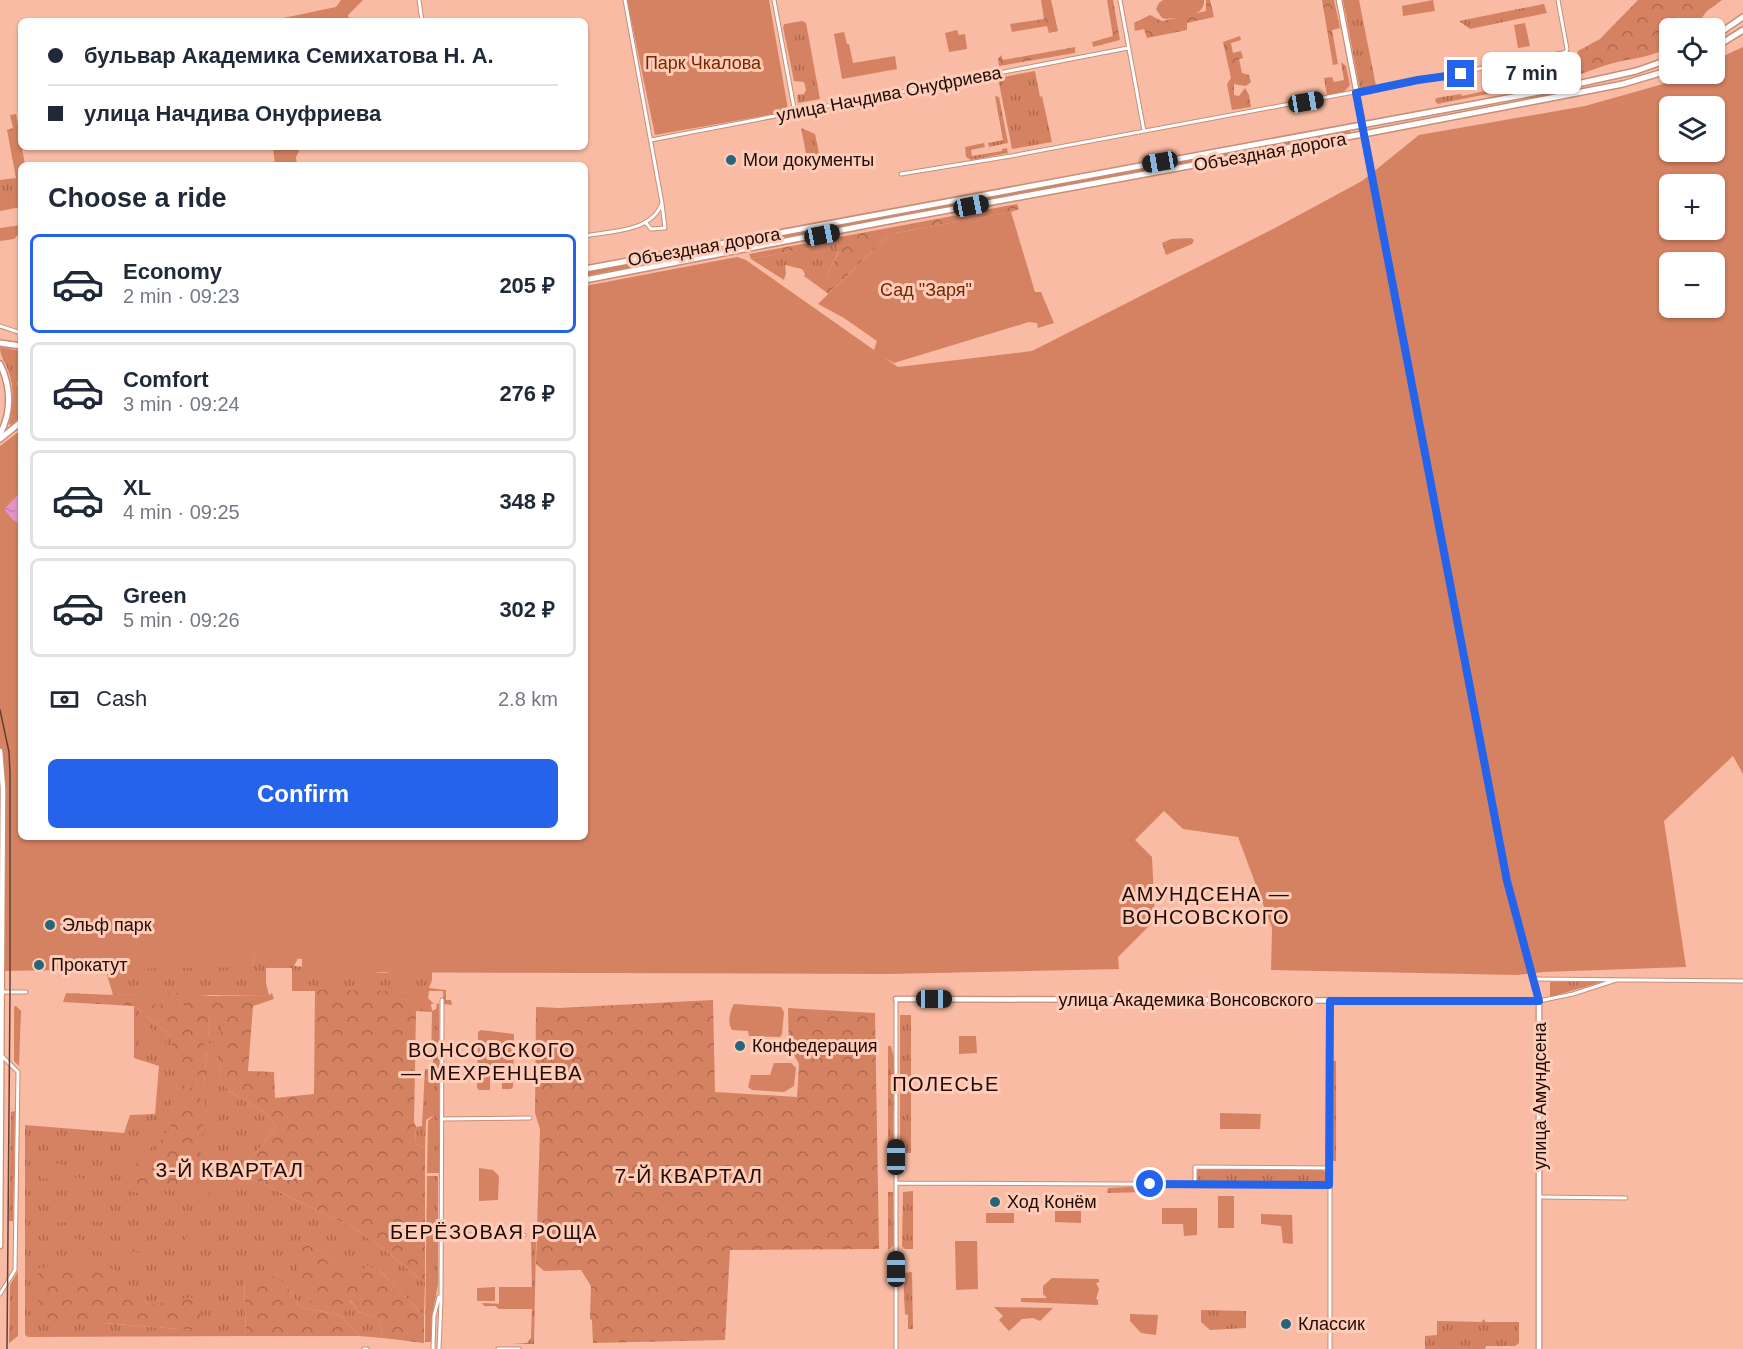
<!DOCTYPE html>
<meta charset="utf-8">
<style>
body{margin:0;font-family:Arial,sans-serif;background:#f6f6f7;color:#1f2937;height:100vh;display:flex;flex-direction:column;font-size:22px;white-space:nowrap}
*{box-sizing:border-box;margin:0}
p{font-size:20px;color:#747a83}
.icon{flex:none;width:33px;height:33px;fill:none;stroke:currentColor;stroke-width:2;stroke-linecap:round;stroke-linejoin:round}
.map{position:relative;flex:1;overflow:hidden}
.drawer{position:absolute;left:18px;top:162px;width:570px;height:678px;display:flex;flex-direction:column;background:#fff;border-radius:9px;box-shadow:0 2px 4px #0004}
.drawer>*{flex:none}
.guide{position:absolute;left:18px;top:18px;width:570px;height:132px;border-radius:9px;box-shadow:0 2px 4px #0004;display:grid;align-content:center;height:132px;padding:0 30px;background:#fff}
.tools{position:absolute;left:1659px;top:18px;display:grid;gap:12px}
.tools a{display:grid;place-items:center;width:66px;height:66px;border-radius:9px;background:#fff;box-shadow:0 2px 4px #0004;font-size:30px}
.end{position:absolute;width:27px;height:27px;margin:-14px;border:8px solid #2563eb;background:#fff;box-shadow:0 0 0 3px #fff}
.from{border-radius:50%}
.bubble{position:absolute;height:42px;border-radius:9px;background:#fff;box-shadow:0 2px 4px #0004;font-size:20px;font-weight:600;line-height:42px;text-align:center}
.car{position:absolute;width:18px;height:36px;margin:-18px -9px;border-radius:8px;box-shadow:0 0 4px 2px #0007;background:linear-gradient(#222 24%,#8ab4d8 0 40%,#222 0 76%,#8ab4d8 0 86%,#222 0)}
.guide b{display:flex;align-items:center;gap:21px;height:57px;font-size:22px}
.guide b+b{border-top:2px solid #e0e1e3}
.guide i{width:15px;height:15px;background:#1f2937}
ul{padding:0;list-style:none}
li{display:flex;align-items:center;gap:18px;height:99px;margin:0 12px 9px;padding:0 18px;border:3px solid #e0e1e3;border-radius:9px}
li div{flex:1}
li b{display:block;font-size:22px}
li em{font-style:normal;font-weight:600}
li.active{border-color:#2563eb}
li>.icon{width:54px;height:54px;stroke-width:1.5}
h2{padding:0 30px;font-size:27px;line-height:72px}
.pay{display:flex;align-items:center;gap:15px;height:66px;padding:0 30px;font-size:22px}
.pay p{margin-inline-start:auto}
.primary-button{display:flex;gap:12px;margin-top:auto;padding:12px 30px}
.primary-button a{flex:1;height:69px;border-radius:9px;background:#2563eb;color:#fff;font-size:24px;font-weight:600;line-height:69px;text-align:center}
.map>svg:first-child{display:block}
</style>
<div class="map">
<svg width="1743" height="1349" viewBox="0 0 1743 1349">
<defs>
<pattern id="grass-tufts" width="24" height="20" patternUnits="userSpaceOnUse" patternTransform="scale(1.5)"><rect width="24" height="20" fill="#d48262"/><path d="M3 7l-1-3M5 7V3M7 7l1-3M15 17l-1-3M17 17v-4M19 17l1-3" fill="none" stroke="#ac694f"/></pattern>
<pattern id="forest-crowns" width="20" height="18" patternUnits="userSpaceOnUse" patternTransform="scale(1.5)"><rect width="20" height="18" fill="#d48262"/><path d="M2 6a3 3 0 1 1 6 0M12 15a3 3 0 1 1 6 0" fill="none" stroke="#ac694f"/></pattern>
<pattern id="water-ripples" width="26" height="14" patternUnits="userSpaceOnUse" patternTransform="scale(1.5)"><rect width="26" height="14" fill="#e493c6"/><path d="M2 4q2-2 4 0t4 0M15 11q2-2 4 0t4 0" fill="none" stroke="#c37ea8"/></pattern>
</defs>
<rect width="100%" height="100%" fill="#f9bba3"/>
<path fill="url(#grass-tufts)" fill-rule="evenodd" d="M 1343,0 L 1359,0 L 1376,86 L 1360,90 Z
M 1544,4 L 1547,13 L 1470,29 L 1459,21 Z
M 802,21 L 806,23 L 820,99 L 798,103 L 797,95 L 804,94 L 806,90 L 804,82 L 794,81 L 783,27 L 785,24 Z
M 1341,62 L 1346,66 L 1350,85 L 1343,93 L 1327,96 L 1324,78 L 1332,77 L 1334,82 L 1344,80 Z
M 1035,71 L 1040,97 L 1042,96 L 1052,142 L 1012,149 L 998,78 Z
M 1522,83 L 1523,87 L 1442,103 L 1438,104 L 1435,101 L 1436,98 L 1461,94 L 1462,96 Z
M 995,96 L 999,97 L 1008,143 L 989,147 L 988,143 L 1003,140 Z
M 16,114 L 25,165 L 21,165 L 21,207 L 0,211 L 0,180 L 16,178 L 7,130 L 13,128 L 10,115 Z
M 801,128 L 815,134 L 820,158 L 815,166 L 808,163 Z
M 1350,130 L 1350,133 L 585,276 L 585,272 Z
M 984,143 L 985,147 L 971,150 L 972,156 L 1002,151 L 1002,149 L 1007,148 L 1008,153 L 971,160 L 966,157 L 965,147 Z
M 21,225 L 21,232 L 14,239 L 0,241 L 0,228 Z
M 1191,238 L 1194,240 L 1192,244 L 1166,255 L 1162,243 L 1171,239 Z
M 837,243 L 839,251 L 826,276 L 826,292 L 804,276 L 805,274 L 802,269 L 785,265 L 786,273 L 784,280 L 751,259 Z
M 0,347 L 21,351 L 21,371 L 17,384 L 21,393 L 21,417 L 11,425 L 9,424 C 13,405 15,388 8,370 C 5,361 0,357 0,347 Z
M 363,837 L 294,966 L 385,973 L 410,969 L 432,971 L 432,980 L 429,988 L 446,990 L 446,1000 L 451,1000 L 452,1005 L 444,1004 L 443,991 L 429,991 L 428,998 L 434,1004 L 431,1004 L 432,1011 L 436,1009 L 437,1003 L 439,1004 L 439,1173 L 427,1173 L 428,1121 L 434,1115 L 426,1120 L 425,1147 L 415,1144 L 416,1127 L 422,1126 L 425,1069 L 433,1070 L 433,1060 L 431,1060 L 432,1012 L 416,1011 L 389,991 L 292,991 L 292,968 L 266,968 L 266,983 L 269,995 C 217,996 165,994 113,995 L 104,965 L 252,967 L 255,953 Z
M 1550,982 L 1601,981 L 1602,982 L 1550,997 Z
M 16,1006 L 21,1011 L 19,1066 L 14,1061 L 14,1007 Z
M 134,1006 L 172,1037 L 204,1084 L 210,1014 L 222,1017 L 220,1083 L 237,1096 L 265,1112 L 276,1127 L 254,1155 L 235,1175 L 259,1182 L 354,1228 L 386,1251 L 425,1283 L 424,1316 L 379,1270 L 360,1277 L 302,1241 L 359,1312 L 379,1318 L 383,1338 L 359,1336 L 340,1315 L 300,1307 L 286,1285 L 244,1279 L 246,1336 L 28,1337 L 25,1335 L 25,1125 L 124,1133 L 130,1115 L 155,1114 L 159,1066 L 134,1058 ZM 129,1287 L 149,1305 L 192,1330 L 102,1323 Z
M 900,1015 L 911,1015 L 911,1087 L 903,1087 L 900,1085 Z
M 888,1046 L 891,1046 L 894,1058 L 893,1154 L 888,1154 Z
M 1333,1061 L 1336,1061 L 1336,1161 L 1331,1161 L 1331,1062 Z
M 900,1089 L 911,1089 L 911,1153 L 900,1153 Z
M 15,1111 L 13,1221 L 9,1221 L 11,1112 Z
M 1199,1169 L 1322,1170 L 1326,1172 L 1326,1180 L 1321,1183 L 1207,1183 L 1197,1181 L 1196,1173 Z
M 427,1176 L 438,1176 L 438,1284 L 432,1316 L 431,1342 L 425,1342 Z
M 1150,1186 L 1151,1192 L 1107,1193 L 1108,1188 Z
M 913,1191 L 913,1249 L 905,1249 L 902,1246 L 903,1192 Z
M 888,1192 L 893,1192 L 894,1245 L 888,1250 Z
M 531,1242 L 536,1242 L 534,1344 L 511,1344 L 527,1343 L 531,1338 L 532,1309 L 499,1309 L 495,1306 L 484,1306 L 482,1303 L 529,1305 L 529,1287 L 532,1287 Z
M 18,1271 L 18,1336 L 9,1343 L 10,1285 Z
M 912,1272 L 913,1329 L 908,1329 L 908,1315 L 905,1314 L 903,1273 Z
M 1201,1310 L 1246,1311 L 1246,1328 L 1210,1330 L 1201,1322 Z
M 1483,1319 L 1486,1322 L 1519,1322 L 1519,1343 L 1515,1346 L 1486,1346 L 1485,1349 L 1425,1349 L 1425,1336 L 1437,1335 L 1437,1321 L 1482,1322 Z"/>
<path fill="url(#forest-crowns)" d="M 1041,0 L 1051,0 L 1058,31 L 1049,33 L 1047,26 L 1012,32 L 1010,24 L 1044,19 Z
M 1107,0 L 1113,0 L 1120,40 L 1093,47 L 1092,42 L 1113,36 Z
M 1206,0 L 1210,0 L 1214,17 L 1187,23 L 1187,30 L 1147,38 L 1144,29 L 1135,31 L 1134,23 L 1150,15 L 1162,21 L 1206,11 Z
M 1322,0 L 1334,0 L 1340,28 L 1332,30 L 1338,64 L 1333,65 Z
M 1638,0 L 1722,0 L 1707,11 L 1694,28 L 1670,28 L 1669,47 C 1650,58 1631,58 1610,64 C 1583,72 1557,86 1528,85 L 1522,78 L 1576,64 L 1578,51 L 1600,39 Z
M 1240,36 L 1241,40 L 1231,43 L 1233,53 L 1241,51 L 1243,58 L 1239,59 L 1242,73 L 1249,75 L 1251,82 L 1246,86 L 1234,84 L 1234,95 L 1239,96 L 1245,88 L 1249,95 L 1251,107 L 1232,110 L 1227,84 L 1231,78 L 1223,42 Z
M 1075,47 L 1075,53 L 999,66 L 998,59 L 1001,55 L 1003,60 Z
M 1017,204 L 1019,209 L 1011,212 L 890,234 L 828,294 L 826,292 L 826,276 L 839,252 L 837,243 L 751,259 L 749,254 Z
M 315,990 L 389,991 L 413,998 L 413,1008 L 416,1011 L 414,1122 L 416,1127 L 415,1144 L 425,1147 L 425,1283 L 386,1251 L 354,1228 L 259,1182 L 234,1175 L 254,1155 L 276,1127 L 265,1112 L 237,1096 L 220,1083 L 221,1017 L 210,1015 L 204,1085 L 173,1058 L 172,1037 L 134,1006 L 63,1002 L 66,993 L 113,995 L 175,993 L 212,996 L 269,995 L 272,993 L 274,999 L 253,1006 L 248,1071 L 274,1072 L 275,1098 L 314,1094 Z
M 713,1000 L 715,1092 L 797,1097 L 799,1064 L 792,1051 L 789,1052 L 788,1008 L 875,1013 L 879,1249 L 730,1250 L 725,1340 L 593,1343 L 592,1320 L 590,1319 L 591,1286 L 581,1270 L 544,1271 L 536,1264 L 540,1129 L 535,1113 L 536,1007 L 559,1008 Z
M 197,1096 L 205,1102 L 198,1184 L 181,1193 L 165,1184 L 155,1191 L 138,1188 L 133,1184 L 181,1109 Z
M 302,1241 L 359,1276 L 366,1265 L 379,1270 L 424,1316 L 424,1343 L 383,1338 L 379,1318 L 359,1312 L 350,1300 L 332,1310 L 312,1303 L 295,1286 Z
M 106,1263 L 149,1305 L 194,1297 L 200,1306 L 200,1326 L 192,1330 L 102,1323 L 38,1322 L 38,1268 Z
M 272,1276 L 286,1285 L 300,1307 L 340,1315 L 359,1336 L 246,1336 L 244,1279 Z"/>
<path fill="#d48262" fill-rule="evenodd" d="M 341,0 L 363,0 L 348,15 L 349,21 L 269,21 L 336,7 Z
M 627,0 L 769,0 L 788,109 L 785,112 L 655,135 Z
M 1163,0 L 1204,0 C 1205,18 1180,17 1166,19 L 1162,18 L 1156,9 L 1159,3 Z
M 1433,0 L 1435,11 L 1403,16 L 1402,6 Z
M 1525,23 L 1530,46 L 1518,48 L 1514,25 Z
M 957,30 L 959,35 L 965,34 L 967,49 L 949,52 L 945,33 Z
M 844,32 L 847,44 L 849,44 L 853,63 L 895,56 L 897,69 L 842,79 L 834,34 Z
M 1743,47 L 1743,774 L 1733,756 L 1664,821 L 1686,967 L 1543,972 L 1517,975 L 1271,970 L 1272,928 L 1238,837 L 1183,829 L 1164,811 L 1135,840 L 1152,857 L 1155,920 L 1118,957 L 1119,969 L 887,974 L 302,972 L 302,959 L 255,953 L 252,967 L 0,971 L 0,446 L 21,430 L 21,837 L 585,837 L 585,286 L 737,257 L 746,260 L 874,350 L 877,341 L 844,318 L 818,304 L 890,234 L 1011,212 L 1035,292 L 1041,292 L 1054,323 L 1038,328 L 1037,323 L 1029,322 L 894,363 L 885,358 L 898,367 L 1032,351 L 1275,228 L 1362,181 L 1419,135 L 1585,106 L 1663,84 L 1685,74 L 1714,74 L 1715,60 ZM 1670,106 L 1714,106 L 1714,152 L 1670,152 ZM 1670,184 L 1714,184 L 1714,230 L 1670,230 ZM 1670,262 L 1714,262 L 1714,308 L 1670,308 Z
M 273,147 L 301,147 L 296,157 L 297,165 L 275,165 Z
M 147,1001 L 180,1003 L 187,1008 L 214,1050 L 211,1188 L 192,1244 L 185,1257 L 174,1263 L 143,1262 L 88,1249 L 55,1235 L 40,1234 L 34,1231 L 34,1223 L 38,1218 C 63,1221 87,1214 112,1221 C 120,1223 141,1234 147,1231 C 155,1228 170,1212 174,1205 L 171,1201 L 160,1197 L 61,1179 L 43,1179 L 38,1172 L 41,1166 L 47,1162 L 71,1166 L 103,1166 L 136,1158 L 169,1107 L 185,1087 L 187,1081 L 172,1068 L 162,1041 L 145,1030 L 142,1022 L 142,1004 ZM 149,1004 L 179,1006 L 184,1011 L 208,1051 L 203,1180 L 186,1240 L 179,1250 L 172,1256 L 146,1254 L 92,1244 L 56,1232 L 39,1230 L 39,1223 L 41,1221 C 64,1225 86,1219 109,1223 C 122,1226 132,1233 145,1237 L 150,1235 L 173,1216 L 179,1206 C 176,1196 169,1195 160,1193 L 61,1175 L 47,1175 L 44,1169 L 49,1167 C 75,1171 119,1175 142,1161 L 193,1085 C 192,1073 182,1071 175,1063 C 170,1057 169,1048 165,1041 C 155,1022 145,1039 145,1006 Z
M 734,1004 L 781,1007 L 784,1012 L 782,1034 L 780,1037 L 749,1036 L 748,1031 L 732,1030 C 727,1023 730,1011 734,1004 Z
M 481,1030 L 514,1034 L 513,1087 L 511,1089 L 502,1089 L 502,1070 L 490,1070 L 490,1090 L 479,1090 L 477,1088 L 478,1032 Z
M 959,1036 L 976,1036 L 977,1053 L 959,1054 Z
M 774,1063 L 791,1063 L 796,1068 L 794,1086 L 784,1092 L 752,1090 L 748,1087 L 751,1075 L 770,1075 Z
M 1220,1113 L 1261,1114 L 1260,1129 L 1220,1129 Z
M 479,1168 L 493,1170 L 499,1176 L 498,1200 L 479,1201 Z
M 1218,1196 L 1234,1196 L 1234,1228 L 1218,1228 Z
M 1162,1208 L 1197,1208 L 1197,1235 L 1184,1236 L 1183,1224 L 1162,1224 Z
M 1055,1211 L 1081,1211 L 1081,1223 L 1055,1222 Z
M 986,1213 L 1014,1213 L 1014,1223 L 986,1223 Z
M 1261,1214 L 1292,1215 L 1293,1244 L 1283,1243 L 1281,1226 L 1261,1224 Z
M 955,1241 L 977,1241 L 978,1289 L 956,1290 Z
M 1052,1278 L 1099,1279 L 1099,1282 L 1096,1283 L 1099,1289 L 1096,1299 L 1098,1300 L 1098,1305 L 1021,1302 L 1021,1298 L 1047,1298 L 1043,1294 L 1043,1286 Z
M 495,1287 L 495,1301 L 477,1301 L 477,1288 Z
M 499,1287 L 529,1287 L 529,1305 L 499,1305 Z
M 994,1307 L 1053,1308 L 1040,1321 L 1033,1318 L 1022,1319 L 1009,1331 L 999,1320 L 1003,1316 Z
M 1130,1314 L 1158,1315 L 1156,1335 L 1141,1333 L 1130,1321 Z"/>
<path fill="url(#water-ripples)" d="M 21,492 L 21,525 L 12,519 L 4,509 Z"/>
<g fill="none" stroke-linecap="round" stroke-linejoin="round">
<defs>
<path id="street" d="M 419,0 L 422,21
M 774,0 L 795,113
M 1120,0 L 1144,131
M 651,140 L 1128,48
M 901,174 L 1011,156 L 1563,53 L 1566,52 L 1567,49 L 1558,0
M 646,223 L 651,229 L 665,228 L 662,204
M 585,236 C 611,231 652,232 662,203 L 625,0
M 0,326 L 21,333
M 1533,979 L 1743,981
M 2,992 L 26,992
M 1539,1001 L 1573,994 L 1616,980
M 442,1119 L 530,1118
M 896,1183 L 1329,1185
M 1195,1184 L 1195,1167 L 1329,1168
M 1539,1197 L 1626,1198
M 441,1235 L 524,1235
M 0,1294 L 15,1270 L 18,1072 L 2,1056
M 364,1349 L 367,1349
M 433,1349 L 434,1316 L 439,1297
M 439,1349 L 441,1301 L 442,1000
M 498,1349 L 519,1349
M 896,1349 L 896,999
M 1330,1349 L 1330,1001"/>
<path id="secondary" d="M 1339,0 L 1507,881 L 1539,1001 L 1539,1349
M 0,751 L 3,788 L 0,1246
M 896,999 L 1539,1001"/>
<path id="primary" d="M 1714,37 L 1743,17
M 1714,48 L 1743,30
M 585,269 L 1550,90 L 1636,71 L 1670,59
M 585,280 L 883,222 L 1374,132 L 1623,84 L 1670,70
M 0,343 L 21,346
M 0,364 C 11,386 12,412 0,434
M 0,439 L 21,422"/>
</defs>
<use href="#street" stroke="#c88d76" stroke-width="5"/>
<use href="#secondary" stroke="#c88d76" stroke-width="7"/>
<use href="#primary" stroke="#c88d76" stroke-width="8"/>
<use href="#street" stroke="#fff" stroke-width="3"/>
<use href="#secondary" stroke="#fff" stroke-width="4.5"/>
<use href="#primary" stroke="#fff" stroke-width="5"/>
<path stroke="#603f33" stroke-width="1.5" d="M 0,710 L 9,752 L 10,773 L 10,992 L 7,1349"/>
</g>
<g fill="none" stroke-linecap="round" stroke-linejoin="round">
<path stroke="#2563eb" stroke-width="8" d="M 1150,1184 L 1329,1185 L 1330,1001 L 1539,1001 L 1507,881 L 1356,93 L 1418,80 L 1461,74"/>
</g>
<g fill="#25667a" stroke="#feccb8" stroke-width="2">
<circle cx="731" cy="160" r="6"/>
<circle cx="50" cy="925" r="6"/>
<circle cx="39" cy="965" r="6"/>
<circle cx="740" cy="1046" r="6"/>
<circle cx="995" cy="1202" r="6"/>
<circle cx="1286" cy="1324" r="6"/>
</g>
<g text-anchor="middle" stroke-width="6" stroke-linejoin="round" paint-order="stroke">
<g font-size="18" fill="#742800" stroke="#feccb8">
<text x="703" y="69">Парк Чкалова</text>
<text x="926" y="296">Сад "Заря"</text>
</g>
<g font-size="18" fill="#210c04" stroke="#feccb8">
<text transform="translate(889 94) rotate(-11)" y="6">улица Начдива Онуфриева</text>
<text transform="translate(1270 152) rotate(-10)" y="6">Объездная дорога</text>
<text transform="translate(704 247) rotate(-10)" y="6">Объездная дорога</text>
<text x="1186" y="1006">улица Академика Вонсовского</text>
<text transform="translate(1540 1096) rotate(-90)" y="6">улица Амундсена</text>
</g>
<g font-size="18" fill="#210c04" stroke="#feccb8" text-anchor="start">
<text x="743" y="166">Мои документы</text>
<text x="62" y="931">Эльф парк</text>
<text x="51" y="971">Прокатут</text>
<text x="752" y="1052">Конфедерация</text>
<text x="1007" y="1208">Ход Конём</text>
<text x="1298" y="1330">Классик</text>
</g>
<g font-size="20" letter-spacing="1.5" fill="#210c04" stroke="#feccb8">
<text x="1206" y="901">АМУНДСЕНА —<tspan x="1206" dy="23">ВОНСОВСКОГО</tspan></text>
<text x="492" y="1057">ВОНСОВСКОГО<tspan x="492" dy="23">— МЕХРЕНЦЕВА</tspan></text>
<text x="946" y="1091">ПОЛЕСЬЕ</text>
<text x="494" y="1239">БЕРЁЗОВАЯ РОЩА</text>
</g>
<g font-size="21" letter-spacing="1.5" fill="#210c04" stroke="#feccb8">
<text x="230" y="1177">3-Й КВАРТАЛ</text>
<text x="689" y="1183">7-Й КВАРТАЛ</text>
</g>
</g>
</svg>
<div class="tools">
<a><svg class="icon" aria-label="locate" viewBox="0 0 24 24"><circle cx="12" cy="12" r="6"/><path d="M12 2v4M12 18v4M2 12h4M18 12h4"/></svg></a>
<a><svg class="icon" aria-label="layers" viewBox="0 0 24 24"><path d="M12 4l9 5-9 5-9-5zM3 14l9 5 9-5"/></svg></a>
<a>+</a>
<a>−</a>
</div>
<i class="end from" style="left:1150px;top:1184px"></i>
<i class="end" style="left:1461px;top:74px"></i>
<div class="bubble" style="left:1482px;top:52px;width:99px">7 min</div>
<i class="car" style="left:1306px;top:102px;rotate:80deg"></i>
<i class="car" style="left:1160px;top:162px;rotate:260deg"></i>
<i class="car" style="left:971px;top:206px;rotate:79deg"></i>
<i class="car" style="left:822px;top:235px;rotate:79deg"></i>
<i class="car" style="left:934px;top:999px;rotate:90deg"></i>
<i class="car" style="left:896px;top:1157px;rotate:0deg"></i>
<i class="car" style="left:896px;top:1269px;rotate:0deg"></i>
<div class="guide">
<b><i class="from"></i>бульвар Академика Семихатова Н. А.</b>
<b><i></i>улица Начдива Онуфриева</b>
</div>
<section class="drawer">
<h2>Choose a ride</h2>
<ul>
<li class="active"><svg class="icon" aria-label="car" viewBox="0 0 24 24"><path d="M5 17H2v-5l4-1 3-4h7l3 4 3 1v5h-3M9 17h6M6 11h13"/><circle cx="7" cy="17" r="2"/><circle cx="17" cy="17" r="2"/></svg><div><b>Economy</b><p>2 min · 09:23</p></div><em>205 ₽</em></li>
<li><svg class="icon" aria-label="car" viewBox="0 0 24 24"><path d="M5 17H2v-5l4-1 3-4h7l3 4 3 1v5h-3M9 17h6M6 11h13"/><circle cx="7" cy="17" r="2"/><circle cx="17" cy="17" r="2"/></svg><div><b>Comfort</b><p>3 min · 09:24</p></div><em>276 ₽</em></li>
<li><svg class="icon" aria-label="car" viewBox="0 0 24 24"><path d="M5 17H2v-5l4-1 3-4h7l3 4 3 1v5h-3M9 17h6M6 11h13"/><circle cx="7" cy="17" r="2"/><circle cx="17" cy="17" r="2"/></svg><div><b>XL</b><p>4 min · 09:25</p></div><em>348 ₽</em></li>
<li><svg class="icon" aria-label="car" viewBox="0 0 24 24"><path d="M5 17H2v-5l4-1 3-4h7l3 4 3 1v5h-3M9 17h6M6 11h13"/><circle cx="7" cy="17" r="2"/><circle cx="17" cy="17" r="2"/></svg><div><b>Green</b><p>5 min · 09:26</p></div><em>302 ₽</em></li>
</ul>
<div class="pay"><svg class="icon" aria-label="cash" viewBox="0 0 24 24"><path d="M3 7h18v10H3z"/><circle cx="12" cy="12" r="2"/></svg>Cash<p>2.8 km</p></div>
<div class="primary-button"><a>Confirm</a></div>
</section>
</div>
